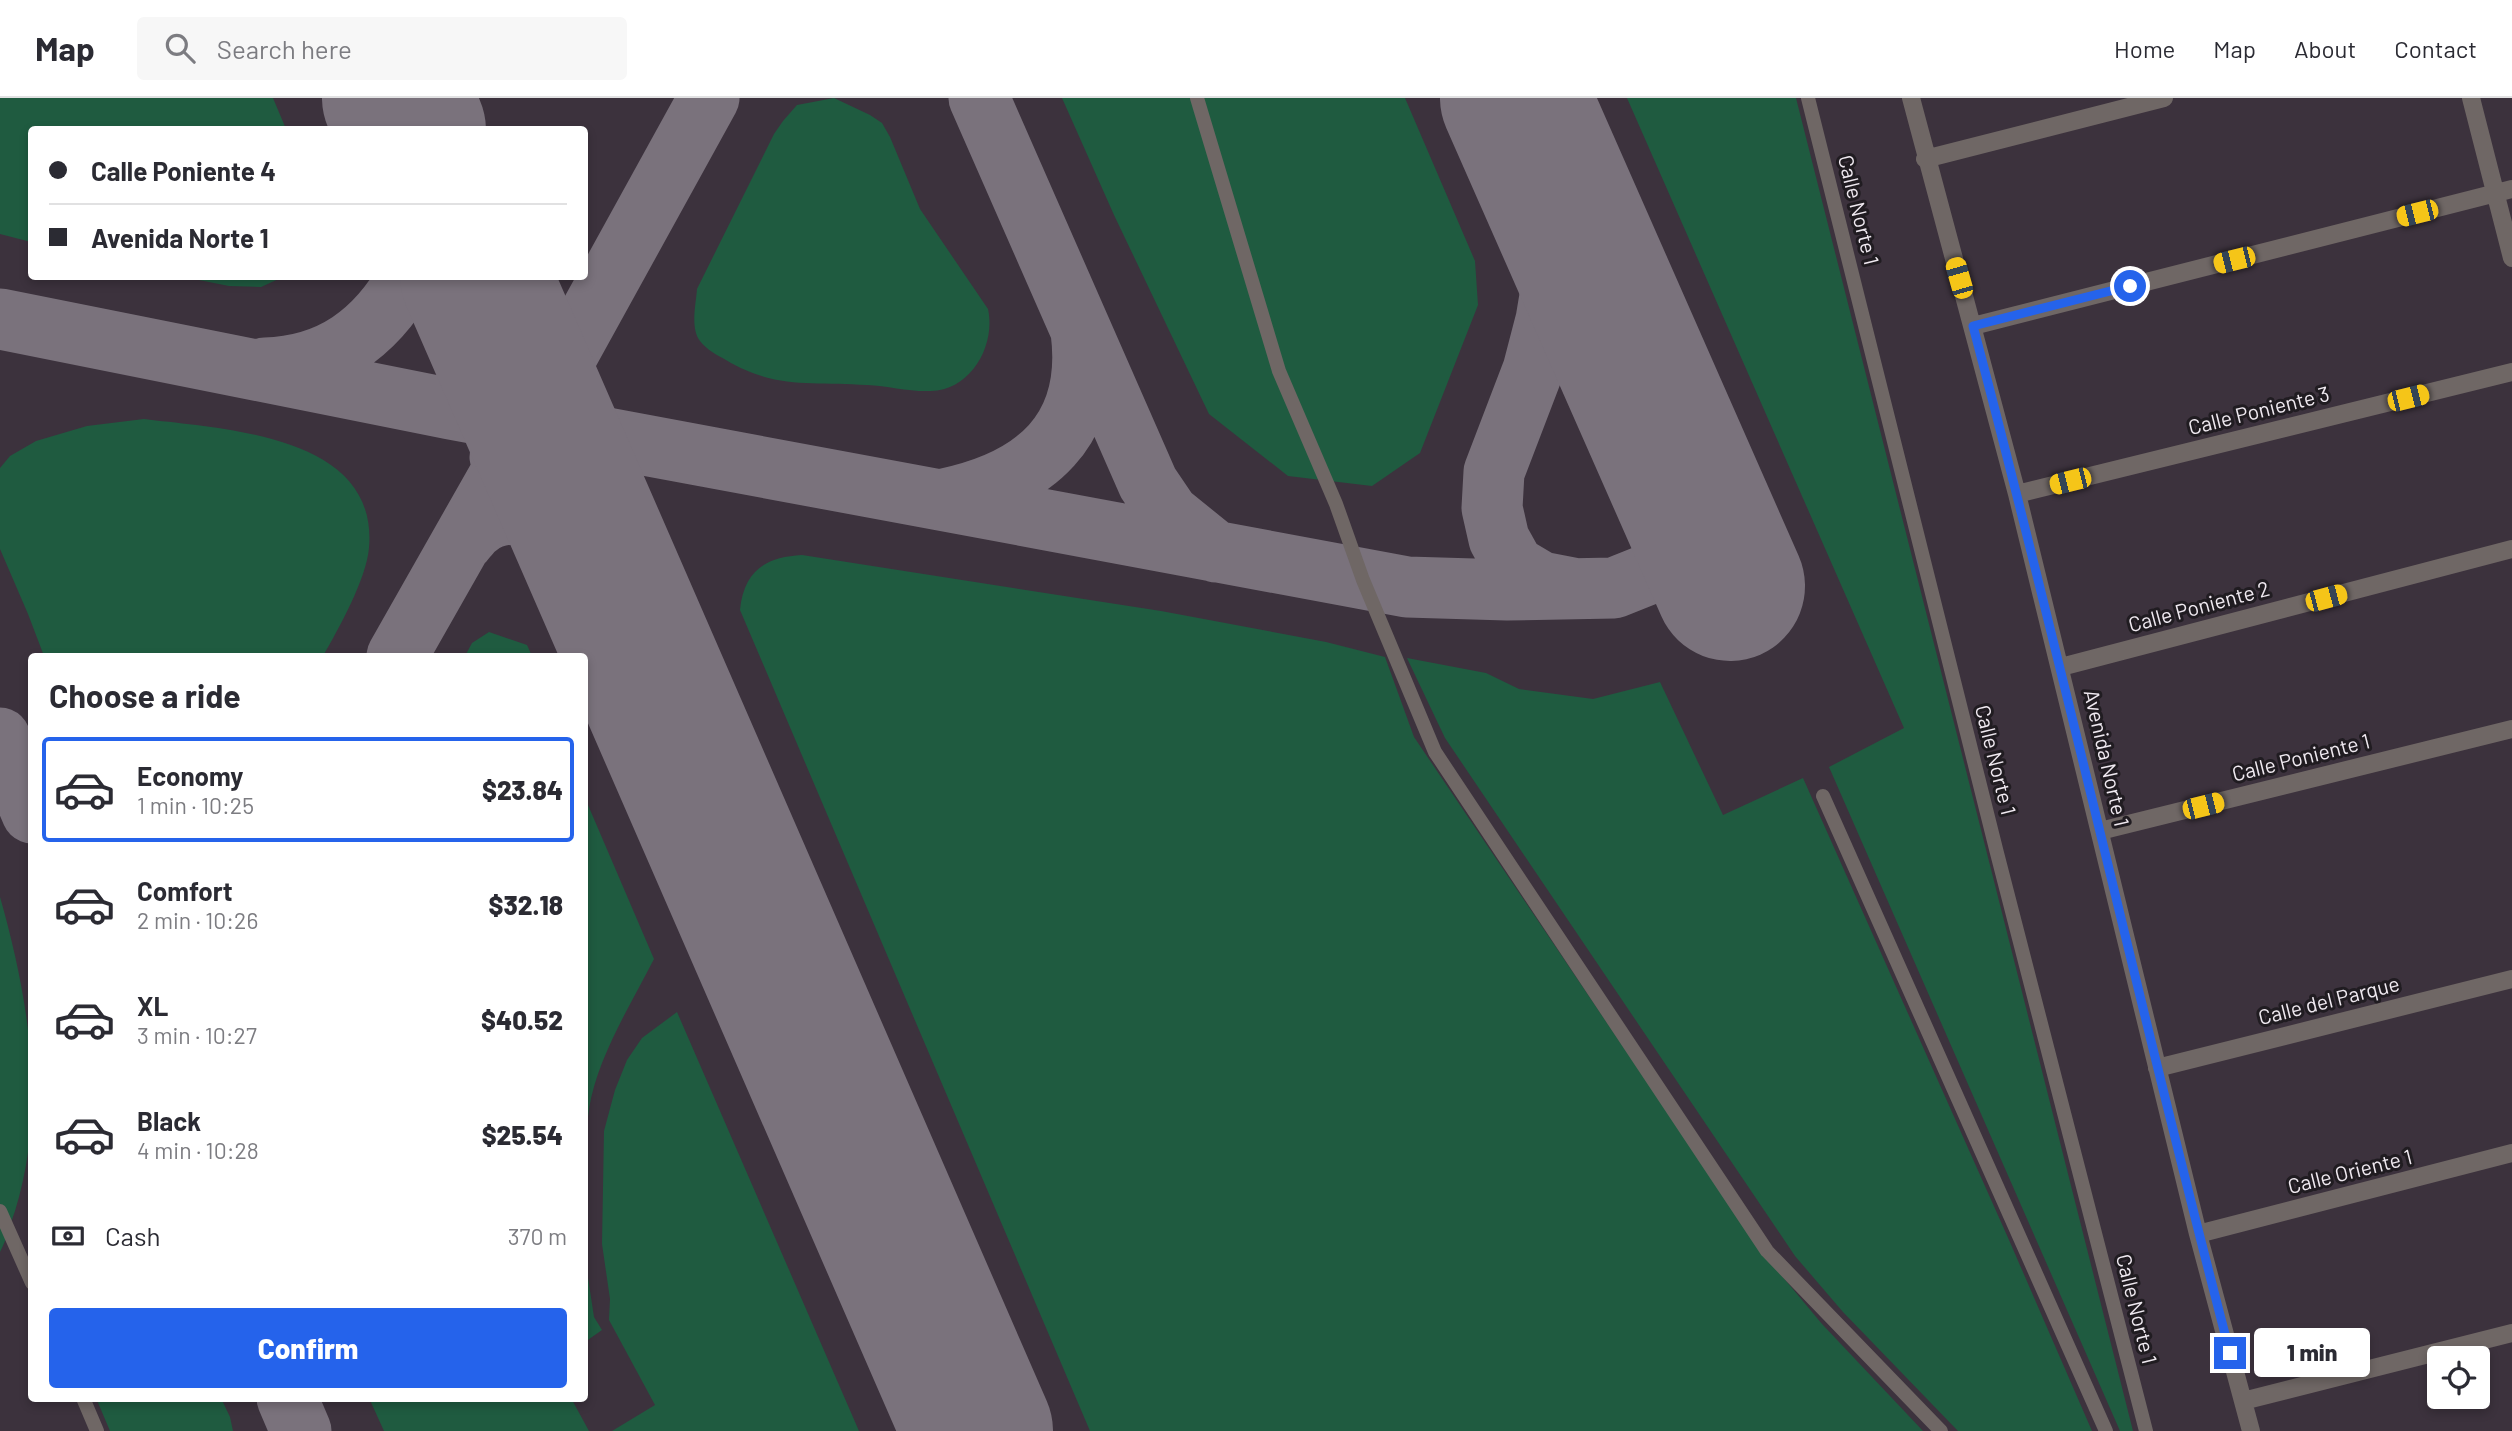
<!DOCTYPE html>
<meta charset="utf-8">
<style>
body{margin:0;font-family:Barlow,sans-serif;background:#f7f7f7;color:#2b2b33;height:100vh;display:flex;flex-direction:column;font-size:26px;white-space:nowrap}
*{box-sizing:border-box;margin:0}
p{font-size:23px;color:#7c7c81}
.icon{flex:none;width:38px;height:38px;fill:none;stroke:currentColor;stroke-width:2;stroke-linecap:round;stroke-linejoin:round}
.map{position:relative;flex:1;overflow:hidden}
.details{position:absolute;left:28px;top:555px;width:560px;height:749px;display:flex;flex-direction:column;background:#fff;border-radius:7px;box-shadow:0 4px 10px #0003}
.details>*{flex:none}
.banner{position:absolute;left:28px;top:28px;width:560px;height:154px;border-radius:7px;box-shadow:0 4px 10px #0003;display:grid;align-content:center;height:154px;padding:0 21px;background:#fff}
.fabs{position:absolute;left:2427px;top:1248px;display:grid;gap:14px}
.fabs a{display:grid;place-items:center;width:63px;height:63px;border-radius:7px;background:#fff;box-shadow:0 4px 10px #0003;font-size:35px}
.end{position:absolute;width:32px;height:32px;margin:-16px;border:9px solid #2563eb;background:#fff;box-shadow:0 0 0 4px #fff}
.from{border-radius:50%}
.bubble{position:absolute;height:49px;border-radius:7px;background:#fff;box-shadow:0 4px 10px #0003;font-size:23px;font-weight:800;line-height:49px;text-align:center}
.car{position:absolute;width:21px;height:42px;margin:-21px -10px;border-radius:9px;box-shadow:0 0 5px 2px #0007;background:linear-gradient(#f5c518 24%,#345 0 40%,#f5c518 0 76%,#345 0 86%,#f5c518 0)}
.banner b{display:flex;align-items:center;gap:24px;height:66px;font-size:26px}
.banner b+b{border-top:2px solid #e1e1e2}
.banner i{width:18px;height:18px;background:#2b2b33}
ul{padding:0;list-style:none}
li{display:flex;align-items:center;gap:21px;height:105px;margin:0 14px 10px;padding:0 7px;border:4px solid transparent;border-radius:7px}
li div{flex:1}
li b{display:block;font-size:26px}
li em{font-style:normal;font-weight:800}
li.current{border-color:#2563eb}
li>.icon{width:63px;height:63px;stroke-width:1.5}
h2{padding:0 21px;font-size:32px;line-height:84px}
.pay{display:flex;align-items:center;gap:18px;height:77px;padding:0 21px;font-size:26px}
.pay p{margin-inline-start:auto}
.primary-button{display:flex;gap:14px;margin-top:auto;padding:14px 21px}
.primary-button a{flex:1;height:80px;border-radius:7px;background:#2563eb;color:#fff;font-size:28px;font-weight:800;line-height:80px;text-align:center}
header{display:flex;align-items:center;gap:42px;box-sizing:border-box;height:98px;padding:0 35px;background:#fff;border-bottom:2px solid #e1e1e2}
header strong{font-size:33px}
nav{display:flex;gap:38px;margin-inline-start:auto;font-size:24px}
.search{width:490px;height:63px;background:#f7f7f7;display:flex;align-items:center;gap:18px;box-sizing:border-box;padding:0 24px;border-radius:7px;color:#7c7c81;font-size:26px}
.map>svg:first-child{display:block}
</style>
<header>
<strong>Map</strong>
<div class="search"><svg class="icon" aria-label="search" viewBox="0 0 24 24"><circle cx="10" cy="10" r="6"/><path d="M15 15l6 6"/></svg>Search here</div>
<nav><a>Home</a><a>Map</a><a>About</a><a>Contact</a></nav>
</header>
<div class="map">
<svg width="2512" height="1333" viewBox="0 0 2512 1333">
<rect width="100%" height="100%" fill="#3c323d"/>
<path fill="#1f5b40" d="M 0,0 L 273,0 L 286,31 L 32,32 L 31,144 L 0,136 Z
M 834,0 L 870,17 L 882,25 L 890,39 L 920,111 L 988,211 C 996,247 971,292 931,293 C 910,294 888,288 867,287 C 813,283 776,292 726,262 C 717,257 707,252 700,243 C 690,230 696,206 697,191 L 774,36 L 783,23 L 797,7 Z
M 1062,0 L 1405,0 L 1475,163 L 1478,207 L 1420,355 L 1372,388 L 1288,378 L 1209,316 L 1114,117 Z
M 1627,0 L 1796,0 L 2133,1333 L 2120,1333 L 1829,669 L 1904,630 Z
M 184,179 L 283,179 L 261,189 L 229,188 Z
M 144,321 C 222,331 379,336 369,450 C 366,482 339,530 323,558 L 44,558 L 28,516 L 0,451 L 0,370 L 10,358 L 36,343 L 87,328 Z
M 802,457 L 1161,513 L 1326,544 L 1385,559 L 1414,639 L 1761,1153 L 1822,1226 L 1923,1333 L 1090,1333 L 740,512 C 744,473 765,459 802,457 Z
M 489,534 L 527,547 L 532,558 L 465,558 L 472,545 Z
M 1407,560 L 1486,575 L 1519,591 L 1593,601 L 1660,584 L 1723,717 L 1803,680 L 2009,1142 L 2092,1333 L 1958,1333 L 1843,1214 L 1795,1158 L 1445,640 Z
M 585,700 L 654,861 C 631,906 597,960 589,1011 C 585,1037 586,1066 585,1092 Z
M 0,799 C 29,901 47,1010 15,1113 C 10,1126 7,1141 0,1154 Z
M 677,914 L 859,1333 L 612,1333 L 655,1307 L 609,1222 L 610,1201 L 602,1146 L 604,1033 L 615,992 L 627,962 L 642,940 Z
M 585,1160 L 594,1219 L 602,1232 L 585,1244 Z
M 96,1300 L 221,1300 L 230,1319 L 233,1333 L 110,1333 Z
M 369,1300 L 571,1300 L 589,1333 L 384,1333 Z"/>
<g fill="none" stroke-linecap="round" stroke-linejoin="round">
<path stroke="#7a727c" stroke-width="61" d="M 979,0 L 1148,385 L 1169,416 L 1216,454
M 1529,33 L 1546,79 L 1552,104 L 1554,174 L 1546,222 L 1533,272 L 1494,374 L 1492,410 L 1499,441 L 1514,468 L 1541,484 L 1572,490
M 475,178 C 492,219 513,266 511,310 C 510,327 505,343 500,359
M 0,221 L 451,311 L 1407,489 L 1507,492 L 1614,490 L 1714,450
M 265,270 C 331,268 376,235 408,178
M 573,295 L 569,333 L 570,355 L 593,448
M 944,401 C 1035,382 1094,333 1081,233
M 463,444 C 468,438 472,432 478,428 C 502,409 546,414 570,432 C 584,444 594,459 603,474
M 397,558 L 548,292 L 709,0
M 0,640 L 32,715
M 287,1300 L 301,1333"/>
<path stroke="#7a727c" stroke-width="150" d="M 397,0 L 411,32
M 1515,0 L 1730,488
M 475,178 L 978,1333"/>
<path stroke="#6f6765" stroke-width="14" d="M 1197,0 L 1279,273 L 1336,406 L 1363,482 L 1435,654 L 1767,1153 L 1941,1333
M 1808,0 L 1997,755 L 2146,1333
M 1823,698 L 2106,1333
M 0,1113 L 32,1185
M 83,1300 L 97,1333"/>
<path stroke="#6f6765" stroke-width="18" d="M 1911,0 L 2017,396 L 2198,1136 L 2251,1333
M 2471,0 L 2512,160
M 1925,61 L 2164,0
M 1973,228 L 2512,91
M 2017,396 L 2512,274
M 2061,569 L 2512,451
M 2100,733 L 2512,631
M 2157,970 L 2512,881
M 2198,1136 L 2512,1055
M 2243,1303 L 2512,1235"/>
</g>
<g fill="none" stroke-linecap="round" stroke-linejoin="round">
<path stroke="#2563eb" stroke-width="9" d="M 2130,188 L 1973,228 C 2064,569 2140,914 2230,1255"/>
</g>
<g text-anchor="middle" stroke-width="6" stroke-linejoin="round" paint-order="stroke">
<g font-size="21" fill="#f0eaf1" stroke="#201c21">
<text transform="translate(1858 112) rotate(76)" y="7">Calle Norte 1</text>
<text transform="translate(2259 313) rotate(-14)" y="7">Calle Poniente 3</text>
<text transform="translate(2199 509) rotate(-15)" y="7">Calle Poniente 2</text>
<text transform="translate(2106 660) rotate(77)" y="7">Avenida Norte 1</text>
<text transform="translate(2301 660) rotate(-14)" y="7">Calle Poniente 1</text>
<text transform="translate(1995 662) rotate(76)" y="7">Calle Norte 1</text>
<text transform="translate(2329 903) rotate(-14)" y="7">Calle del Parque</text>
<text transform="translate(2350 1074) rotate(-14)" y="7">Calle Oriente 1</text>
<text transform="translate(2136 1211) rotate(76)" y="7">Calle Norte 1</text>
</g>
</g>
</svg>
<div class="fabs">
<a><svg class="icon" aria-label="locate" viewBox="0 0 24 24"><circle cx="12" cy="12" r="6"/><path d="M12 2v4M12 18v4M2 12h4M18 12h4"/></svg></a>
</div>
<i class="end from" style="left:2130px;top:188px"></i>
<i class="end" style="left:2230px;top:1255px"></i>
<div class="bubble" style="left:2254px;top:1230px;width:116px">1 min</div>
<i class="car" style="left:2417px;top:115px;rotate:256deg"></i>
<i class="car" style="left:2234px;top:162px;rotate:256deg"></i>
<i class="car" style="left:1959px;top:180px;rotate:344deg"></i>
<i class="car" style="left:2408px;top:300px;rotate:76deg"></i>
<i class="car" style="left:2070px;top:383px;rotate:256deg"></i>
<i class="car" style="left:2326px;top:500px;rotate:75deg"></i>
<i class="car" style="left:2203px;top:708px;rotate:76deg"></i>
<div class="banner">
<b><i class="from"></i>Calle Poniente 4</b>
<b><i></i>Avenida Norte 1</b>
</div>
<section class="details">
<h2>Choose a ride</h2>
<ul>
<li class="current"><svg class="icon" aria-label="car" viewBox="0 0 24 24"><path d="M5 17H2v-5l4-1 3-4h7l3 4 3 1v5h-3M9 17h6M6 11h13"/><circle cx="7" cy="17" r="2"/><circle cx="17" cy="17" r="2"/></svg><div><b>Economy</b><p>1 min · 10:25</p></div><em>$23.84</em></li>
<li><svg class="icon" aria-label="car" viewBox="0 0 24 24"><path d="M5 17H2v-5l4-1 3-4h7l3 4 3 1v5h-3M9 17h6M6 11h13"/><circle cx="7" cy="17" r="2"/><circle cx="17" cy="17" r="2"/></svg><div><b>Comfort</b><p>2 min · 10:26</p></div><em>$32.18</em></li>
<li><svg class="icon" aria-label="car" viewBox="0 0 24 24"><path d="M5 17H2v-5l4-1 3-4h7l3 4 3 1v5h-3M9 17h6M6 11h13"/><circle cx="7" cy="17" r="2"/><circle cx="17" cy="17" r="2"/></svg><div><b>XL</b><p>3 min · 10:27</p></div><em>$40.52</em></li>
<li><svg class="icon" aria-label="car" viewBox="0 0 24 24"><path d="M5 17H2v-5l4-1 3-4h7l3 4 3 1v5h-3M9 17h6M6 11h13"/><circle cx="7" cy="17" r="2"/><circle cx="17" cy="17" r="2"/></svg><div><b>Black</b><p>4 min · 10:28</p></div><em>$25.54</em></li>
</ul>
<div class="pay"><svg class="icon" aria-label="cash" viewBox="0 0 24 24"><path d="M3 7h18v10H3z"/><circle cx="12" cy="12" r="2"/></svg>Cash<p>370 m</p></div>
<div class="primary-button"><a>Confirm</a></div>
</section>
</div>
